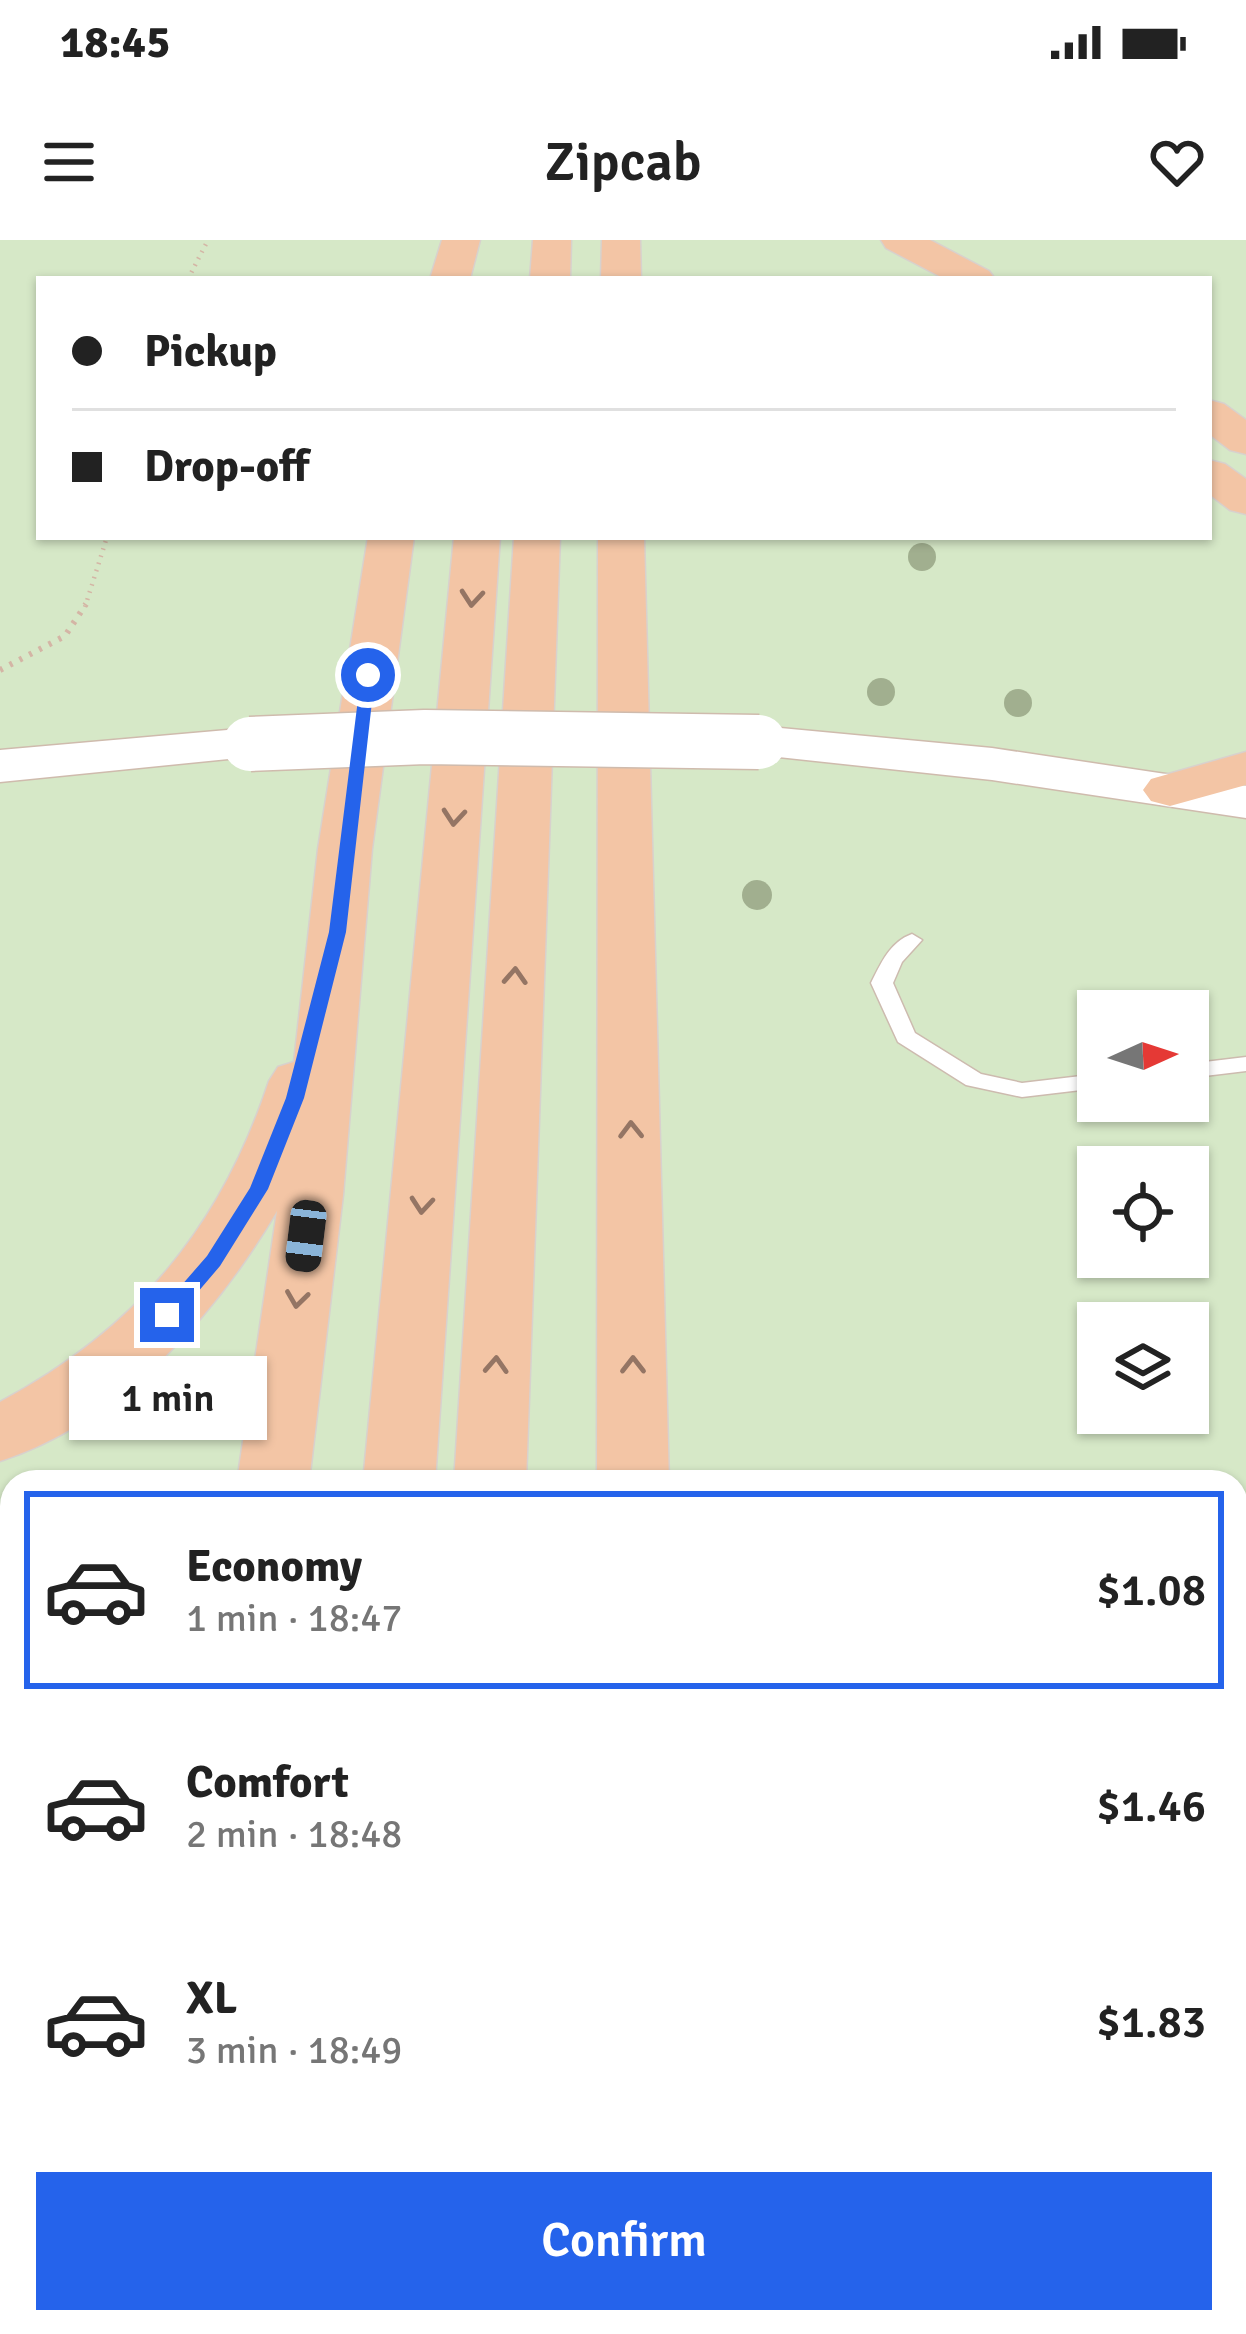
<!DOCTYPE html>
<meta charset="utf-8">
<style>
body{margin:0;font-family:Signika,sans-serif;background:#f6f6f6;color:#222;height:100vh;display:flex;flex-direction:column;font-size:45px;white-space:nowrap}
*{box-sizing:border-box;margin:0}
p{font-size:39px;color:#767676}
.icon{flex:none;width:66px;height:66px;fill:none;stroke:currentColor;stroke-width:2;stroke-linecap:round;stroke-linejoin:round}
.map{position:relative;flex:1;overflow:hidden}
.drawer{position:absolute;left:0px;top:1230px;width:1248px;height:864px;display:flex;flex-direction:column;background:#fff;border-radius:36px 36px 0 0;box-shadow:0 3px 9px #0004}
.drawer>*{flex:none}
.banner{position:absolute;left:36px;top:36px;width:1176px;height:264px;border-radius:0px;box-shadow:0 3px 9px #0004;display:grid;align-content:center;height:264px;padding:0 36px;background:#fff}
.needle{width:78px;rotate:87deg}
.buttons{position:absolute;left:1077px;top:750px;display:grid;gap:24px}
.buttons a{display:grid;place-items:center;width:132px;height:132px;border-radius:0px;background:#fff;box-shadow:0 3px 9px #0004;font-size:60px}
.end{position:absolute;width:54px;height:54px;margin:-27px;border:15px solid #2563eb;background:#fff;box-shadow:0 0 0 6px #fff}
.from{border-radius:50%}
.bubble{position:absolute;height:84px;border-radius:0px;background:#fff;box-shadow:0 3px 9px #0004;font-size:39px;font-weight:600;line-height:84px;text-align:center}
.car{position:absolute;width:36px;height:72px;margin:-36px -18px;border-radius:15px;box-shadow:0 0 9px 3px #0007;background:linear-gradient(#222 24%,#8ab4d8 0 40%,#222 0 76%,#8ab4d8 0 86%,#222 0)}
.banner b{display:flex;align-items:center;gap:42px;height:114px;font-size:45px}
.banner b+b{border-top:3px solid #e0e0e0}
.banner i{width:30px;height:30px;background:#222}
ul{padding:21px 0 0;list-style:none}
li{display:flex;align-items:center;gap:36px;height:198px;margin:0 24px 18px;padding:0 12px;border:6px solid transparent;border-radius:0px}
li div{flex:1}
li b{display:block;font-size:45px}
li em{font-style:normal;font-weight:600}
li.current{border-color:#2563eb}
li>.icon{width:108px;height:108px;stroke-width:1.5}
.button{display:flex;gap:24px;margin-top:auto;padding:24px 36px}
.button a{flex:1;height:138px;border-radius:0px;background:#2563eb;color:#fff;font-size:48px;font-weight:600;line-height:138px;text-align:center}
.status{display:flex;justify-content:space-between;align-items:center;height:84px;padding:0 60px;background:#fff;direction:ltr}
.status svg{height:33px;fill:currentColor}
header{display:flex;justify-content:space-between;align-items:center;height:156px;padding:0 36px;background:#fff;font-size:54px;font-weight:600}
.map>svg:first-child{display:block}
</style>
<div class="status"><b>18:45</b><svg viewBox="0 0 49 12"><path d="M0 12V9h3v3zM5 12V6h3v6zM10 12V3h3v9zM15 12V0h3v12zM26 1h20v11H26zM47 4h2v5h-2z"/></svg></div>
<header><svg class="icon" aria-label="menu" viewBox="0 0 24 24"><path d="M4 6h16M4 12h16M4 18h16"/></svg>Zipcab<svg class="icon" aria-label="heart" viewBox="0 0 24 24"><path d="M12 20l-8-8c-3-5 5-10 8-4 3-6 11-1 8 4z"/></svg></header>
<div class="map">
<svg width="1246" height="2094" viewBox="0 0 1246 2094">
<rect width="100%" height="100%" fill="#fbf3e8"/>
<path fill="#d6e8c7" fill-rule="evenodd" d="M 0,0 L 1246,0 L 1246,2094 L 0,2094 ZM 39,39 L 1209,39 L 1209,297 L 39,297 ZM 1098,771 L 1188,771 L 1188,861 L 1098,861 ZM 1098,927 L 1188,927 L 1188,1017 L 1098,1017 ZM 1098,1083 L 1188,1083 L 1188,1173 L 1098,1173 ZM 12,1242 L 1236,1242 L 1236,2082 L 12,2082 Z"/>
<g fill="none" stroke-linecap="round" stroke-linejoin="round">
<defs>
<path id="service" d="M 912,694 L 922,700 L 902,722 L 893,743 L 915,793 L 981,834 L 1022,843 L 1098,834 L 1098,848 L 1022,857 L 966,845 L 898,802 L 871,743 C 881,723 890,702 912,694 Z
M 1246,817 L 1246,831 L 1188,838 L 1188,824 Z"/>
<path id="secondary" d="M 759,486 L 992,508 L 1246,546 L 1246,578 L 992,540 L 741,513 L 733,502 L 741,491 Z
M 250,488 L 268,493 L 276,504 L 268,515 L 0,542 L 0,510 Z"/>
<path id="trunk" d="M 442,0 L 480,0 L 470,39 L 430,39 Z
M 533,0 L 571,0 L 570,39 L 530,39 Z
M 602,0 L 640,0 L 641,39 L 601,39 Z
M 881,0 L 930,0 L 989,31 L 995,39 L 945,39 L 886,8 Z
M 1209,160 L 1224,164 L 1246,180 L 1246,214 L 1230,210 L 1209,194 Z
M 1209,220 L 1225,224 L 1246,239 L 1246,274 L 1230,270 L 1209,254 Z
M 368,297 L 414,297 L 372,609 L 343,955 L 309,1242 L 237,1242 L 277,971 C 214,1077 121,1182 0,1221 L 0,1162 C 137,1089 221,987 269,841 L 278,827 L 294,822 L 318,609 Z
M 454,297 L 500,297 L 435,1242 L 363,1242 Z
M 514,297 L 560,297 L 526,1242 L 454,1242 Z
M 598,297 L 644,297 L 669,1242 L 597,1242 Z
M 1246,512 L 1246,545 L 1170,566 L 1151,561 L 1143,550 L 1151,539 Z
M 0,1929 L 12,1934 L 12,2082 L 74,2082 L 78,2094 L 0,2094 Z
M 118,2082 L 210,2082 L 210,2094 L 116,2094 Z
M 283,2082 L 375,2082 L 375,2094 L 281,2094 Z
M 403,2082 L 495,2082 L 495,2094 L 401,2094 Z
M 589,2082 L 681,2082 L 682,2094 L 588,2094 Z"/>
</defs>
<use href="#service" stroke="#cdbbaf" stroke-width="3"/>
<use href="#secondary" stroke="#cfbbad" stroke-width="3"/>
<use href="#trunk" stroke="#d8d1cd" stroke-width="3"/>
<path stroke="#d4b5a5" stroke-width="4.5" stroke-dasharray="1.5 6" stroke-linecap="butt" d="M 188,39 L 208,0
M 85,367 L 107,297"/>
<path stroke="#d4b5a5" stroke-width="6" stroke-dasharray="3 8" stroke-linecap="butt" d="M 0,430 L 65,396 L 86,364"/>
<use href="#service" fill="#fff" fill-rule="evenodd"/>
<use href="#secondary" fill="#fff" fill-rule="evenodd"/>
<use href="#trunk" fill="#f3c5a5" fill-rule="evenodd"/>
<defs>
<path id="secondary-bridge" d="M 250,504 L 425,497 L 759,502"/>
</defs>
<use href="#secondary-bridge" stroke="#cfbbad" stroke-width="57" stroke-linecap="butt"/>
<use href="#secondary-bridge" stroke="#fff" stroke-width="54"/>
</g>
<g fill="#a1af8f">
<circle cx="922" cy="317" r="14"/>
<circle cx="881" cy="452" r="14"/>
<circle cx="1018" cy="463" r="14"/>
<circle cx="757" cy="655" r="15"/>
</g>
<defs><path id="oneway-chevron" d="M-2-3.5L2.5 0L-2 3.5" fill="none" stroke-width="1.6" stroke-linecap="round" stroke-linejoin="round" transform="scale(3)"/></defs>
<g stroke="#947564">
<use href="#oneway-chevron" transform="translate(472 358) rotate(95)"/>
<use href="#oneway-chevron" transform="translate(454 577) rotate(95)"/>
<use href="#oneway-chevron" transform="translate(515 736) rotate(-87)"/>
<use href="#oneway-chevron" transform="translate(631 890) rotate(-91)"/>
<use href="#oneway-chevron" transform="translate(422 965) rotate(95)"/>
<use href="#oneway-chevron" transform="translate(297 1059) rotate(98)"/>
<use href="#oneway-chevron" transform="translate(496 1125) rotate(-87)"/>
<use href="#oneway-chevron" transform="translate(633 1125) rotate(-90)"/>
</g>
<path fill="#2563eb" d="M 368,430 L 375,435 L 346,692 L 304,858 L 268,949 L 220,1026 L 174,1080 L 160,1080 L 160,1070 L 207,1016 L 250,948 L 286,858 L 329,692 L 361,435 Z"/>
</svg>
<div class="buttons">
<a><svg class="needle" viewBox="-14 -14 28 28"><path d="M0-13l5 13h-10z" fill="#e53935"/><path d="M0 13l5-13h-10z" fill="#767676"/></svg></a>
<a><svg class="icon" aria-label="locate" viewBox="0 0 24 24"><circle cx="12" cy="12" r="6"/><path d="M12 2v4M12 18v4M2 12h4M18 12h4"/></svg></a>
<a><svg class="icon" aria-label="layers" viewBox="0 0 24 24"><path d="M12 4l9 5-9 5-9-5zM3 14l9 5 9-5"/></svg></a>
</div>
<i class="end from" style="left:368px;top:435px"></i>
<i class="end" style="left:167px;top:1075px"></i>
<div class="bubble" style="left:69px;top:1116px;width:198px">1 min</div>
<i class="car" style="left:306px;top:996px;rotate:187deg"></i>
<div class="banner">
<b><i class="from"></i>Pickup</b>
<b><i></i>Drop-off</b>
</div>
<section class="drawer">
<ul>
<li class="current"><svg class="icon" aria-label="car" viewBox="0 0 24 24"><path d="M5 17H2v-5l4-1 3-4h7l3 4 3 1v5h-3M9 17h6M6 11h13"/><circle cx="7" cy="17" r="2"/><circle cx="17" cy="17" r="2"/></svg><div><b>Economy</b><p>1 min · 18:47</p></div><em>$1.08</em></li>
<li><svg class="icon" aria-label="car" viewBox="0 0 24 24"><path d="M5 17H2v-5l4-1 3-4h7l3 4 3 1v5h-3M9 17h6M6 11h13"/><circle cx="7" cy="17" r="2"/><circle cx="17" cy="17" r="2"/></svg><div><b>Comfort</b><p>2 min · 18:48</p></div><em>$1.46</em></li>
<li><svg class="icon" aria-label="car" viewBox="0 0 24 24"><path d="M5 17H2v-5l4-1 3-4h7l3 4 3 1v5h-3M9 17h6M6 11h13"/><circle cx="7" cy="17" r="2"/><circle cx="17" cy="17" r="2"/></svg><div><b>XL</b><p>3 min · 18:49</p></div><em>$1.83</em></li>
</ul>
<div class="button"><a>Confirm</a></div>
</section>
</div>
